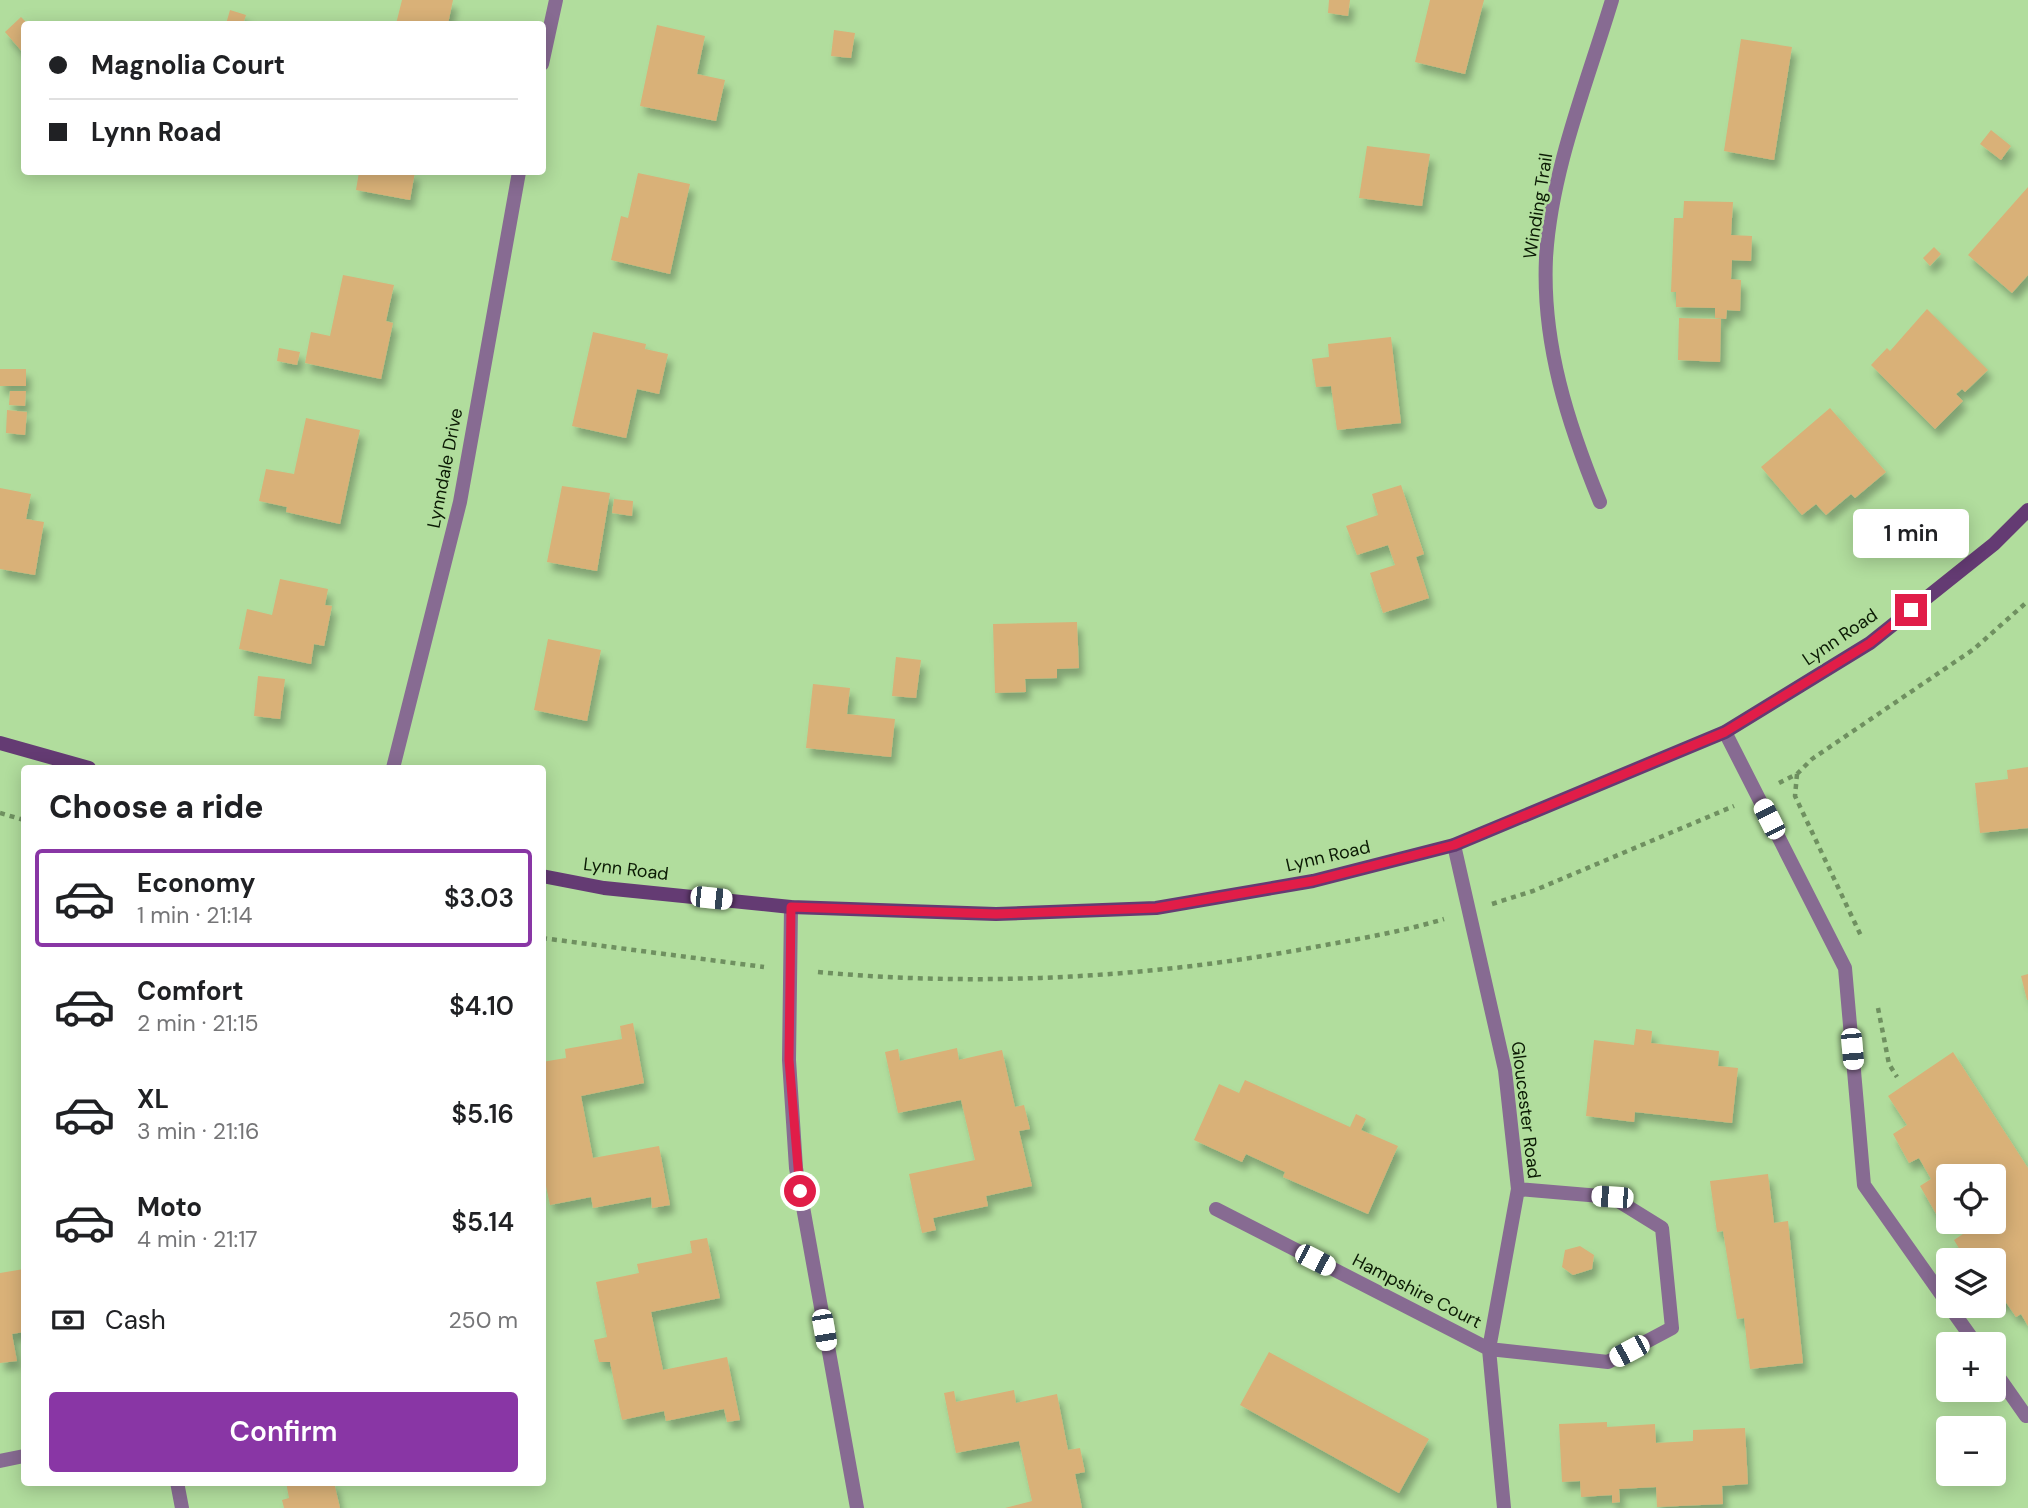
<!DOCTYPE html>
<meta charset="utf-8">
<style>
body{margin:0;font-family:"DM Sans",sans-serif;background:#f2f2f2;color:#202124;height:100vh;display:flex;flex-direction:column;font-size:26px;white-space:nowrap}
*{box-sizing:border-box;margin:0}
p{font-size:23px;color:#757577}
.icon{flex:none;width:38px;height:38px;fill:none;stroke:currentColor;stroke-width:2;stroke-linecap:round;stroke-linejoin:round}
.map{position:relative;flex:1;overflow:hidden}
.drawer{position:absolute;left:21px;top:765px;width:525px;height:721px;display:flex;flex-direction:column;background:#fff;border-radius:7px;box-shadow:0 4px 18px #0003}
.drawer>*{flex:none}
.guide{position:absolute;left:21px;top:21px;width:525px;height:154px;border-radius:7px;box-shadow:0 4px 18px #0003;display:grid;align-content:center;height:154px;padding:0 28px;background:#fff}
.buttons{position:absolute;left:1936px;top:1164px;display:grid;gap:14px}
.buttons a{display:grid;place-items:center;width:70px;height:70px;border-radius:7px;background:#fff;box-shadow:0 4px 18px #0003;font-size:35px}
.end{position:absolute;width:32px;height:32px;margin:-16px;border:9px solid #e11d48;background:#fff;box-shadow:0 0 0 4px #fff}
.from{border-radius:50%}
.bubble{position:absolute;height:49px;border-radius:7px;background:#fff;box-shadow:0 4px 18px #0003;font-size:23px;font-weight:600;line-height:49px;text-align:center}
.car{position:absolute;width:21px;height:42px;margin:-21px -10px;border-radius:9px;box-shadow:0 0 5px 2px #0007;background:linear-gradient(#fff 24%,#345 0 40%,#fff 0 76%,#345 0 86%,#fff 0)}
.guide b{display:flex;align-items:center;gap:24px;height:66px;font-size:26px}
.guide b+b{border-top:2px solid #e0e0e0}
.guide i{width:18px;height:18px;background:#202124}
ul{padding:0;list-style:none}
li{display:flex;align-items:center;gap:21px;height:98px;margin:0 14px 10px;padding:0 14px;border:4px solid transparent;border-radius:7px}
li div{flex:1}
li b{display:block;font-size:26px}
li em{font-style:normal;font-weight:600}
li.current{border-color:#8936a5}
li>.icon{width:63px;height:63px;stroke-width:1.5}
h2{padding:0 28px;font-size:32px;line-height:84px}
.pay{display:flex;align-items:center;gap:18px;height:77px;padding:0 28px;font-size:26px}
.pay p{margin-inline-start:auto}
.cta{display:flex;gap:14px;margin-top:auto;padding:14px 28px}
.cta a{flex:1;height:80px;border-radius:7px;background:#8936a5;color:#fff;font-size:28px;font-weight:600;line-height:80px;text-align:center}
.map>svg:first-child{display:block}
</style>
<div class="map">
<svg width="2028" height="1508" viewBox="0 0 2028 1508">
<defs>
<filter id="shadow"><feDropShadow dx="4.5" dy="8" stdDeviation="3.5" flood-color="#0004"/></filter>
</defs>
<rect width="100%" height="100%" fill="#b1dd9d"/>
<path fill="#d9b178" filter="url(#shadow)" d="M 402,0 L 453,0 L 448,24 L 396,24 Z
M 1329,0 L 1350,0 L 1348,16 L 1328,13 Z
M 1430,0 L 1484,0 L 1465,74 L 1415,62 Z
M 230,10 L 246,15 L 243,24 L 226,24 Z
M 21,17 L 28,24 L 24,24 L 24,54 L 5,32 Z
M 657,25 L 705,36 L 697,74 L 725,80 L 716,121 L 640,106 Z
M 834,30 L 855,33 L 851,58 L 831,56 Z
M 1741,39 L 1792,47 L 1774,160 L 1724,151 Z
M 1991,130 L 2011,146 L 2001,160 L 1980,144 Z
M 1367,146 L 1430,154 L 1422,206 L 1359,198 Z
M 359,172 L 415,172 L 410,200 L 356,190 Z
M 638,173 L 690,184 L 670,274 L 611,260 L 621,216 L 628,218 Z
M 2028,187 L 2028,275 L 2012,293 L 1968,255 Z
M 1684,201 L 1733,202 L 1731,235 L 1752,236 L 1751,261 L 1732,260 L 1731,279 L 1741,280 L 1740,311 L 1727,310 L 1726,319 L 1715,318 L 1715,308 L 1676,307 L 1676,292 L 1671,292 L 1674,218 L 1683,218 Z
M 1934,247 L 1941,254 L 1930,266 L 1923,258 Z
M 343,275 L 394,285 L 386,321 L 393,323 L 381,379 L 305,363 L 311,332 L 330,336 Z
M 1927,309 L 1988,370 L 1965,392 L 1962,389 L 1956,394 L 1963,401 L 1935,429 L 1871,365 L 1887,348 L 1890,351 Z
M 1679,318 L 1721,319 L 1720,362 L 1678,360 Z
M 593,332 L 646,344 L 645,349 L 668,354 L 659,394 L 637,389 L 626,438 L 572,426 Z
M 1391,337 L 1401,423 L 1337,430 L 1331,386 L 1316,387 L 1312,359 L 1329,357 L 1328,344 Z
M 279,348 L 300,352 L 297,365 L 277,361 Z
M 0,369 L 26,369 L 26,386 L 0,386 Z
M 10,391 L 26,391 L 25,406 L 9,405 Z
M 1830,408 L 1886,472 L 1855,498 L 1851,494 L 1826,515 L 1816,504 L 1802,515 L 1761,467 Z
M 7,410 L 27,412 L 25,435 L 6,433 Z
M 306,418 L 360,430 L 340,524 L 286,512 L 287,507 L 259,501 L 266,469 L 294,474 Z
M 1401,485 L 1424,554 L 1416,557 L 1429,598 L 1383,613 L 1370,573 L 1395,565 L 1388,545 L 1357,555 L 1346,526 L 1378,515 L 1372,494 Z
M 562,486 L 610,493 L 597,571 L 547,562 Z
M 0,488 L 31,494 L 26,519 L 44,522 L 35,575 L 0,569 Z
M 614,499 L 633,501 L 632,516 L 612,513 Z
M 280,579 L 328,589 L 325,605 L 332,606 L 324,646 L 314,644 L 311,664 L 239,649 L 247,609 L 272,615 Z
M 1077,622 L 1079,668 L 1057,669 L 1057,678 L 1025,679 L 1026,692 L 995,693 L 993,624 Z
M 548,639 L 601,650 L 587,721 L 534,710 Z
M 896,657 L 921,660 L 916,698 L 892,696 Z
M 258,676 L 285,679 L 280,719 L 254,716 Z
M 813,684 L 850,688 L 847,714 L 895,719 L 891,757 L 806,748 Z
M 2028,767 L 2028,828 L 1980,833 L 1975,783 L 2008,779 L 2007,770 Z
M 2028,974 L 2028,1000 L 2027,1000 L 2021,976 Z
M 633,1023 L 644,1083 L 581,1096 L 593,1158 L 659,1146 L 670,1205 L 652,1208 L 651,1197 L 593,1208 L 591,1197 L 550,1205 L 542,1167 L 542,1062 L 566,1058 L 565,1049 L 622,1039 L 620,1026 Z
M 1636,1029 L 1652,1031 L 1651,1043 L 1719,1051 L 1718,1066 L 1738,1068 L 1732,1123 L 1635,1112 L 1634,1122 L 1586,1116 L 1594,1040 L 1634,1045 Z
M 957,1048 L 959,1060 L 1002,1050 L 1015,1107 L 1024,1105 L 1030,1129 L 1019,1131 L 1032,1186 L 986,1196 L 988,1206 L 933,1218 L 936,1230 L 922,1233 L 909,1174 L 975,1160 L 961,1100 L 898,1113 L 885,1052 L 898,1049 L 900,1061 Z
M 1953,1052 L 2028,1168 L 2028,1326 L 2021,1314 L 2016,1317 L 2005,1301 L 1998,1304 L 1993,1298 L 1993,1290 L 2000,1285 L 1993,1273 L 1993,1260 L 1966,1260 L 1954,1240 L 1966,1232 L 1960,1222 L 1993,1222 L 1993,1176 L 1948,1176 L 1948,1214 L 1939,1219 L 1920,1186 L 1931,1179 L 1919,1158 L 1909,1163 L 1893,1134 L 1907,1125 L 1888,1096 Z
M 1245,1080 L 1350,1127 L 1356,1114 L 1366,1119 L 1361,1130 L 1398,1146 L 1368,1214 L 1283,1177 L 1285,1172 L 1246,1154 L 1242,1162 L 1194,1140 L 1219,1084 L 1239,1093 Z
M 1768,1174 L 1774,1223 L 1788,1221 L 1803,1363 L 1750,1369 L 1744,1318 L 1737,1319 L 1723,1231 L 1717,1232 L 1710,1181 Z
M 707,1238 L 720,1298 L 651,1312 L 663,1370 L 727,1357 L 740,1420 L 727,1422 L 724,1409 L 666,1421 L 664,1411 L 622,1420 L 610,1362 L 599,1362 L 594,1340 L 607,1337 L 596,1282 L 639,1273 L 637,1264 L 692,1253 L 690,1241 Z
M 1580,1246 L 1594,1255 L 1592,1269 L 1573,1275 L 1562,1267 L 1565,1250 Z
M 24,1269 L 24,1332 L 12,1334 L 17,1361 L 0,1363 L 0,1273 Z
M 1269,1352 L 1429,1439 L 1399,1493 L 1240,1405 Z
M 1014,1390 L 1016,1403 L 1057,1394 L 1068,1450 L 1080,1448 L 1085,1472 L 1075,1474 L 1082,1508 L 1005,1508 L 1032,1501 L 1019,1441 L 956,1453 L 944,1393 L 954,1391 L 956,1402 Z
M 1607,1422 L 1607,1427 L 1655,1424 L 1656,1443 L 1693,1441 L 1693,1430 L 1745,1428 L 1748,1484 L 1722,1486 L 1723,1504 L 1657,1507 L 1656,1487 L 1619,1489 L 1620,1502 L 1612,1503 L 1612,1495 L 1581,1497 L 1580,1481 L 1562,1482 L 1559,1424 Z
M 286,1482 L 334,1482 L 340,1508 L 284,1508 L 282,1500 L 289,1498 Z"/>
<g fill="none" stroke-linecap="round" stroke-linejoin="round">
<path stroke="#6f9060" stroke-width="4.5" stroke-dasharray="5 5" stroke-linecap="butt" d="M 1797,774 L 1795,796 L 1862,938
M 1779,783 L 1797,774 L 1812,759 L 1974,649 L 2028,601
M 0,813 L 24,820
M 1492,904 L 1533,891 L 1734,806
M 542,938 L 764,967
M 818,972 C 979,987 1145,978 1304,949 C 1351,940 1398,933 1444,919
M 1878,1008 L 1889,1064 L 1897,1077"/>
<path stroke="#876b92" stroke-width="14" d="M 542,64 L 556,0
M 1600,502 C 1568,424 1542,344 1546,258 C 1551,171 1587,83 1612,0
M 1725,732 L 1845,968 L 1864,1185 L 1948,1304
M 393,768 L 460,502 L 519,172
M 1454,845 L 1505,1070 L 1518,1189 L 1489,1349 L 1504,1508
M 791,907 L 789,1060 L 796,1168 L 857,1508
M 1216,1209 L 1489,1349 L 1608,1362 L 1672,1328 L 1662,1228 L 1612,1197 L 1518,1189
M 1949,1306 L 1976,1344
M 1993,1369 L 2026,1416
M 0,1461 L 24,1456
M 177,1482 L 182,1508"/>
<path stroke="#643b73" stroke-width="14" d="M 0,743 L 89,768
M 542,876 L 604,888 L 791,907 L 996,914 L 1156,908 L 1313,881 L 1454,845 L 1725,732 L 1870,643 L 1994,544 L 2028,510"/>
</g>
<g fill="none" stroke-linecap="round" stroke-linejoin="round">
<path stroke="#e11d48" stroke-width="9" d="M 800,1191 L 789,1060 L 791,907 L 996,914 L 1156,908 L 1313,881 L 1454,845 L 1725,732 L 1870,643 L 1911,610"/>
</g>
<g text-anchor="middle" stroke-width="5" stroke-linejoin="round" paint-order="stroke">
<g font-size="18" fill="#0b1a04" stroke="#b1dd9d">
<text transform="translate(1538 206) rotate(-81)" y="6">Winding Trail</text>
<text transform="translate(445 468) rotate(-79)" y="6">Lynndale Drive</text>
<text transform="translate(1840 637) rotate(-34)" y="6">Lynn Road</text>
<text transform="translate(1328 856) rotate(-13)" y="6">Lynn Road</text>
<text transform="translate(626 869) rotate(7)" y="6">Lynn Road</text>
<text transform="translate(1526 1110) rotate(83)" y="6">Gloucester Road</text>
<text transform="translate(1417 1291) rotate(27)" y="6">Hampshire Court</text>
</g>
</g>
</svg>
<div class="buttons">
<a><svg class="icon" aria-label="locate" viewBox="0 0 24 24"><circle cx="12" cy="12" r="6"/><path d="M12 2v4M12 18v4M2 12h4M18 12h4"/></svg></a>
<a><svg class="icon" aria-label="layers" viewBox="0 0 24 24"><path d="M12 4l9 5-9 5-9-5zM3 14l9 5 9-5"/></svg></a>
<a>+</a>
<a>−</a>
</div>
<i class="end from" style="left:800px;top:1191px"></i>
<i class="end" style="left:1911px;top:610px"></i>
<div class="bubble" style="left:1853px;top:509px;width:116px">1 min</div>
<i class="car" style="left:1769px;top:819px;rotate:333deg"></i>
<i class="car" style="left:711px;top:898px;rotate:96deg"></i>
<i class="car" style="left:1852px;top:1049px;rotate:175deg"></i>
<i class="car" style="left:1612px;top:1197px;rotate:274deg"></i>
<i class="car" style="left:1315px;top:1260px;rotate:117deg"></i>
<i class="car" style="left:824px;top:1330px;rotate:170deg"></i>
<i class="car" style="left:1629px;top:1351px;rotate:242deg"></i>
<div class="guide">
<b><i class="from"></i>Magnolia Court</b>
<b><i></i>Lynn Road</b>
</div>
<section class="drawer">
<h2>Choose a ride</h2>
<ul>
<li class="current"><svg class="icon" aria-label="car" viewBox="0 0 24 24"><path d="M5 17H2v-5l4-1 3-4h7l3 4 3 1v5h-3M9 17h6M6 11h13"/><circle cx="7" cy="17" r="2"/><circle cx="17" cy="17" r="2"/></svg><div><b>Economy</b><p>1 min · 21:14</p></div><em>$3.03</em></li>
<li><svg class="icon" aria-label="car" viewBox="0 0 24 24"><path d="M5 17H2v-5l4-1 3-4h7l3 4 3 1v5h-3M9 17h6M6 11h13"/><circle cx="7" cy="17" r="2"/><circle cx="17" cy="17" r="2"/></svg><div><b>Comfort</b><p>2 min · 21:15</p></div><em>$4.10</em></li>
<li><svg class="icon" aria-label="car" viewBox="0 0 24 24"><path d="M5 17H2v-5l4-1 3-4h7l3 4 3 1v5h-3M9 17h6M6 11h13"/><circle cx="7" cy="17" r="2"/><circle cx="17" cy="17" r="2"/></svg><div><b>XL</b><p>3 min · 21:16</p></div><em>$5.16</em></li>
<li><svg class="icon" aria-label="car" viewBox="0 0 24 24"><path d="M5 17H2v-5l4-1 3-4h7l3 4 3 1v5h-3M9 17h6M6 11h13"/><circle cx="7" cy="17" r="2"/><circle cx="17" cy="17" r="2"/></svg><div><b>Moto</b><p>4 min · 21:17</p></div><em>$5.14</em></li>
</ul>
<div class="pay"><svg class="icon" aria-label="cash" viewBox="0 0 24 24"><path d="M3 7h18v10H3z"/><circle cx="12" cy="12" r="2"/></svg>Cash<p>250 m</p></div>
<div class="cta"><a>Confirm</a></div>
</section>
</div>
